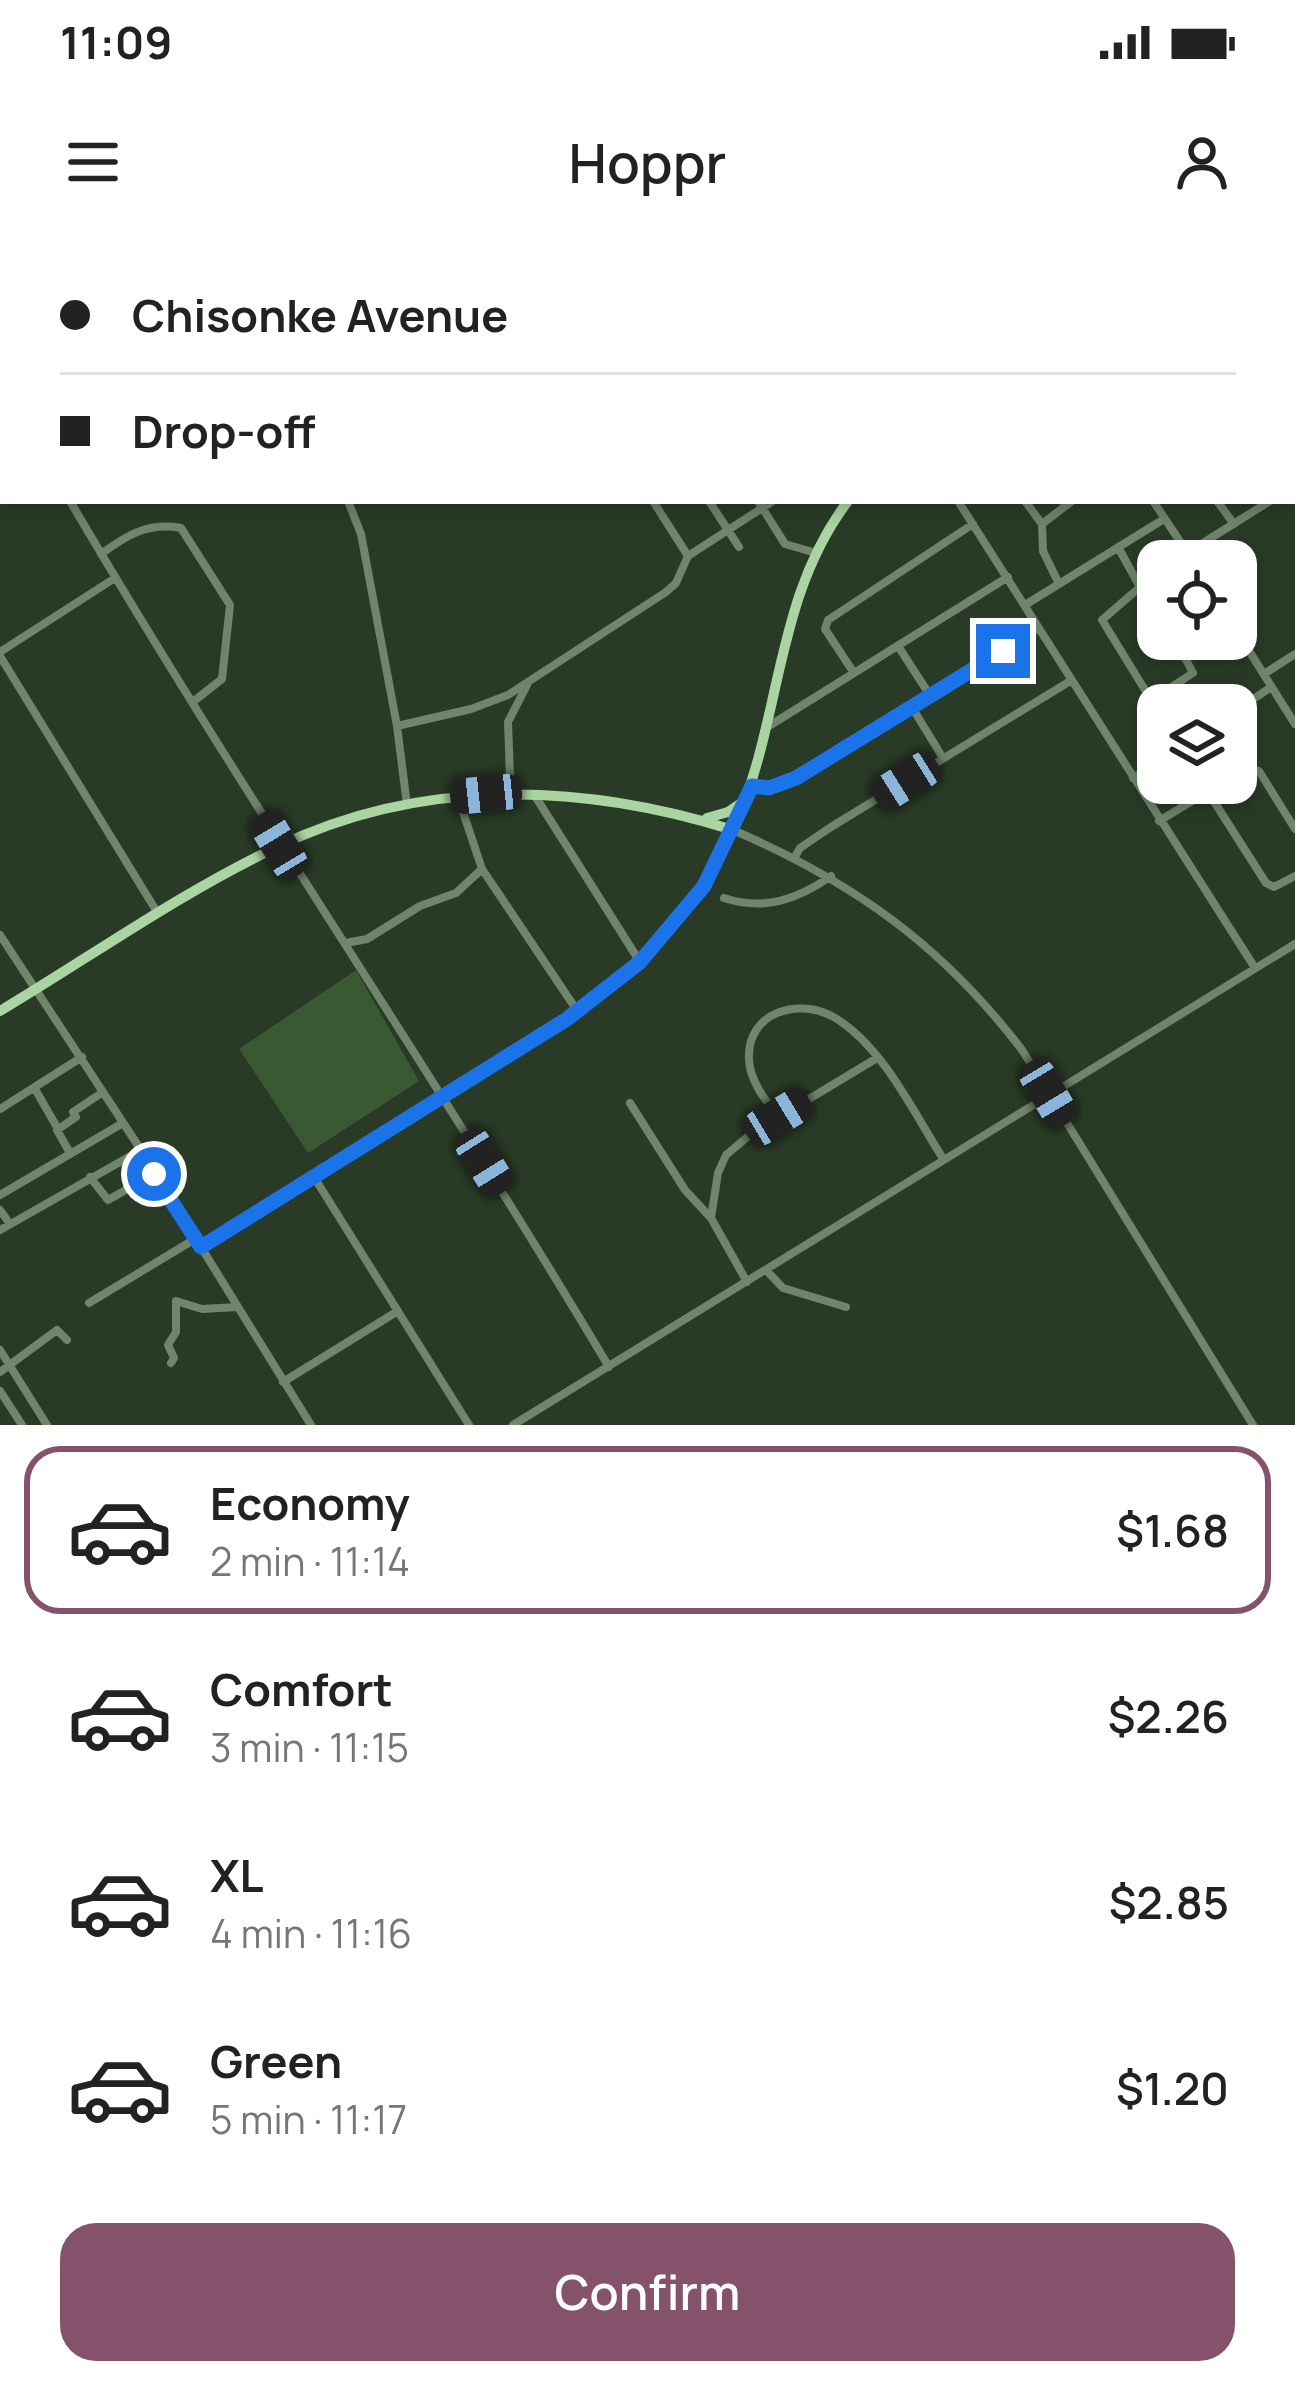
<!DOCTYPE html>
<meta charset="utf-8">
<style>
body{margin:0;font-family:Manrope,sans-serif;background:#f6f6f6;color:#222;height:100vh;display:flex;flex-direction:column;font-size:45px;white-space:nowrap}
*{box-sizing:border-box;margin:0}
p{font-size:39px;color:#767676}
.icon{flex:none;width:66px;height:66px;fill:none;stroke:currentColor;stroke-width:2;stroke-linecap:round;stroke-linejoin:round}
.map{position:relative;height:1185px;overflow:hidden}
.side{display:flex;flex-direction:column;background:#fff;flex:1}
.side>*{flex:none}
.banner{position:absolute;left:0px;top:0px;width:1296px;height:264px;box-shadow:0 6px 18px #0003;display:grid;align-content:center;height:264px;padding:0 60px;background:#fff}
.tools{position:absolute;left:1137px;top:300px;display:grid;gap:24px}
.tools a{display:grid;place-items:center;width:120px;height:120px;border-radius:24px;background:#fff;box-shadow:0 6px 18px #0003;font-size:60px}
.end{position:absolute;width:54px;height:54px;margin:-27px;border:15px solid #1a73e8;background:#fff;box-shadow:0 0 0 6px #fff}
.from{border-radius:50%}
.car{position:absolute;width:36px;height:72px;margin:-36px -18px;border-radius:15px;box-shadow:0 0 9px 3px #0007;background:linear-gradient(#222 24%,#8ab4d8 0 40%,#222 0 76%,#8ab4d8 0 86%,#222 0)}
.banner b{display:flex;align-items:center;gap:42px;height:114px;font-size:45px}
.banner b+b{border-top:3px solid #e0e0e0}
.banner i{width:30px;height:30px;background:#222}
ul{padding:21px 0 0;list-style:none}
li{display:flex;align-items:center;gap:36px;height:168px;margin:0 24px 18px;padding:0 36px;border:6px solid transparent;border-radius:36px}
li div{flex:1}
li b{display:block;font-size:45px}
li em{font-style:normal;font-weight:600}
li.on{border-color:#84536b}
li>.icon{width:108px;height:108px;stroke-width:1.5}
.primary-button{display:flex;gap:24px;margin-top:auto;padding:24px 60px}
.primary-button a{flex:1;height:138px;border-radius:36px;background:#84536b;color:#fff;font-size:48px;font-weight:600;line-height:138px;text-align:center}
.status{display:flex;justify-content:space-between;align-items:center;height:84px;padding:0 60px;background:#fff;direction:ltr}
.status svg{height:33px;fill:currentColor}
header{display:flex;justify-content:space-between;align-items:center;height:156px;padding:0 60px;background:#fff;font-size:54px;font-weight:600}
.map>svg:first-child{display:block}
</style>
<div class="status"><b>11:09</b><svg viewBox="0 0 49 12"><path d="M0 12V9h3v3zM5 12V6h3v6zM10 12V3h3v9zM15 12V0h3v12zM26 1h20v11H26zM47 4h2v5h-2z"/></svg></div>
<header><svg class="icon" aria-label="menu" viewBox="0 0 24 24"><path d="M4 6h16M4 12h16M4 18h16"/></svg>Hoppr<svg class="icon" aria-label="person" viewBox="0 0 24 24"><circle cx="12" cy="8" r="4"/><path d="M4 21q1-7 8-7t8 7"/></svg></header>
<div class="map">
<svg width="1295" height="1185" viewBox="0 0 1295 1185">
<rect width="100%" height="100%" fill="#293b26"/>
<path fill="#385932" d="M 356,730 L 419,841 L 308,913 L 239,809 Z"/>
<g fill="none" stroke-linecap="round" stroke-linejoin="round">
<path stroke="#70856c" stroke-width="8" d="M 4,0 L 6,3
M 186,0 L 188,3
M 370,0 L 372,3
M 920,0 L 922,3
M 994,0 L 1017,0
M 1079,0 L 1081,3
M 1141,0 L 1143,3
M 551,3 L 551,0
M 575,3 L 581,3
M 660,3 L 665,0
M 900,3 L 904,0
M 1107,3 L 1112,0
M 1293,38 L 1295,37
M 0,82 L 3,80
M 1293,117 L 1295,120
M 0,148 L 3,153
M 1293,179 L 1295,177
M 0,232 L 3,231
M 1293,247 L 1295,246
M 70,261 C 242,554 435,835 609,1127
M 348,261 L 361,294 L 397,486 L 407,565
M 709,261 L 739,307
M 758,261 L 785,304 L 816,313
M 958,261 L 1255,728
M 1025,261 L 1042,284 L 1043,311 L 1059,344
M 1153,261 L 1193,321
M 1217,261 L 1234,284
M 1042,284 L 1072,261
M 1118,307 L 1140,347 L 1102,380 L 1158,471
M 1187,313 L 1270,261
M 101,314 C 127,295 148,282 181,288 L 230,365 L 222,439 L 194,461
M 688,316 L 773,261
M 1141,348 L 1158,371
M 1025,365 L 1164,279
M 1236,390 L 1295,484
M 898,406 L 931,457
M 0,412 L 115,338
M 0,416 L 157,672
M 854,433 L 825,389 L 828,380 L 973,284
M 1264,434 L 1295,414
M 1151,460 L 1193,433 L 1175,399
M 913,469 L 943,518
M 1236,471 L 1271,447
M 397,486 L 471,469 L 508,455 L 666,352 L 676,343 L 688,316 L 653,261
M 769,486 L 1008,337
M 1236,534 L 1249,528 L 1259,531 L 1295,589
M 1133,538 L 1158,522
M 752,546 L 769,548 L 796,538 L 1039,388
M 1208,552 L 1266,643 L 1274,647 L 1295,636
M 486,554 L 491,542 L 510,538 L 508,482 L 527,445
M 535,556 L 640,722
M 458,557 L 482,629 L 578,772
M 1159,581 L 1222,543
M 795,617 L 800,608 L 831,587 L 1072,440
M 724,658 C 764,671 797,660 831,636
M 0,695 L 141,910 L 311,1185
M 346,703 L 367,699 L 420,666 L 456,653 L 482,629
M 35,849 L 58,889
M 630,863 L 685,950 L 710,977
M 0,869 L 82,817
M 778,877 C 766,861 750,841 749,820 C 746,771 801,756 837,779 C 885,810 913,872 944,920
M 70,913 L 57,890 L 76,877 L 73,872 L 103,852
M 90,937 L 108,960 L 154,934
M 314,937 L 469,1185
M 0,955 L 123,883
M 0,970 L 10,984
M 0,990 L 141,910
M 201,1007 C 276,960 351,914 427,867 C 550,791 670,727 733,590 C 853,642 942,705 1022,810 L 1253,1185
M 766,1030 L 783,1048 L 846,1067
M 747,1042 L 711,978 L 718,933 L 726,915 L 751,894 L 877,818
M 89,1063 L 195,999
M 0,1110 L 47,1185
M 171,1123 L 174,1118 L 168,1105 L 176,1092 L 176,1061 L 202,1069 L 237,1067
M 0,1132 L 57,1090 L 67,1100
M 283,1142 L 398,1071
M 0,1151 L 22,1185
M 513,1185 L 1295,704"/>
<path stroke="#aad4a2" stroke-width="10" d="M 1233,3 L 1238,0
M 707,578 L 728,572 L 744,561
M 0,771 C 92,716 180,653 277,607 C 421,537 583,543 733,590 C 783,480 773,360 848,261"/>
</g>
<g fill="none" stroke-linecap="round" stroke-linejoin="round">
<path stroke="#1a73e8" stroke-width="15" d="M 154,934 L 201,1007 L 567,779 L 640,722 L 704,646 L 752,546 L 769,548 L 796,538 L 1003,411"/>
</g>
</svg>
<div class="tools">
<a><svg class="icon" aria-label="locate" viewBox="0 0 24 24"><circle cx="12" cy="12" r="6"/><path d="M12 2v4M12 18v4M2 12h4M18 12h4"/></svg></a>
<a><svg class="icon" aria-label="layers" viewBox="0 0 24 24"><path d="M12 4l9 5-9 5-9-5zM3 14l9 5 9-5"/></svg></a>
</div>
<i class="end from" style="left:154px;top:934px"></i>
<i class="end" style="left:1003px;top:411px"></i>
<i class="car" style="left:906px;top:541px;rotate:238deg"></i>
<i class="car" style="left:486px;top:554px;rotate:264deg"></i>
<i class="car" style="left:279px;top:605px;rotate:329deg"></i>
<i class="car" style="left:1048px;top:853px;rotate:149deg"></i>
<i class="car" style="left:778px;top:877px;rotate:59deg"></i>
<i class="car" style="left:484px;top:922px;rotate:148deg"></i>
<div class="banner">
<b><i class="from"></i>Chisonke Avenue</b>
<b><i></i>Drop-off</b>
</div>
</div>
<section class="side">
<ul>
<li class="on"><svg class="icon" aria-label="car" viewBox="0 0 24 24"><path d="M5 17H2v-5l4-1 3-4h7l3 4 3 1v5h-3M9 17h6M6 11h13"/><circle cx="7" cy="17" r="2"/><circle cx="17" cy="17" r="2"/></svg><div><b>Economy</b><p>2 min · 11:14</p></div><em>$1.68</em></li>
<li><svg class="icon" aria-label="car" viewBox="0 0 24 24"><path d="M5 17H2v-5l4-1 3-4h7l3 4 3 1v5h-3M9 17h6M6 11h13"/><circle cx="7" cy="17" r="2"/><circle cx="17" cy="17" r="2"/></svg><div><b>Comfort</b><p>3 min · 11:15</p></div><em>$2.26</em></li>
<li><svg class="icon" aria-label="car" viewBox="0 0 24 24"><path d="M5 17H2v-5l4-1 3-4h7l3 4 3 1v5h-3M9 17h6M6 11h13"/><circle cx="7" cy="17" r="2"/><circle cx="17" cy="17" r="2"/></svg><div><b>XL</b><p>4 min · 11:16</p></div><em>$2.85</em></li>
<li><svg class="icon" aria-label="car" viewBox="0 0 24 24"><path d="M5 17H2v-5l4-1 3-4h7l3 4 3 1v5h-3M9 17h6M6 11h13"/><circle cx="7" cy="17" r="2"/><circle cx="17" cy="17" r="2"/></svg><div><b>Green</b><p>5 min · 11:17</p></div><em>$1.20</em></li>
</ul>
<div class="primary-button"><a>Confirm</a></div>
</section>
